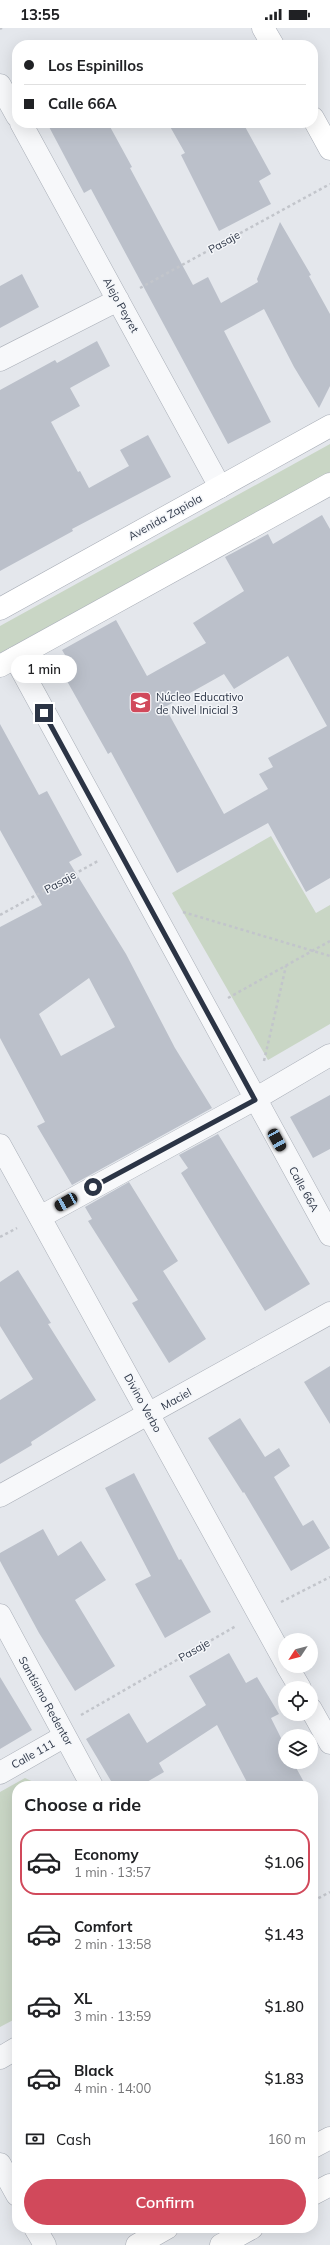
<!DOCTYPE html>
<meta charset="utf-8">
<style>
body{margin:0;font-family:Mulish,sans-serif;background:#f2f2f2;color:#202124;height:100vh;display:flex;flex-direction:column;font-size:15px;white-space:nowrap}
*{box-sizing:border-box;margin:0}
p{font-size:13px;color:#757577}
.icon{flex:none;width:22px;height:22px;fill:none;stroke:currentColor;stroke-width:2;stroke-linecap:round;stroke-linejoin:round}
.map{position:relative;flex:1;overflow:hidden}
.side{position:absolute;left:12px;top:1753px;width:306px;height:452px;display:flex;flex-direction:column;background:#fff;border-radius:16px;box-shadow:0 4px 16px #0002}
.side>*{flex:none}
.guide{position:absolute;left:12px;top:12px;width:306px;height:88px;border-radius:16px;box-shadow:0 4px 16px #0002;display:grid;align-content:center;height:88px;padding:0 12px;background:#fff}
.needle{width:26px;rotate:234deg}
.fabs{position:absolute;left:278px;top:1605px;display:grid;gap:8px}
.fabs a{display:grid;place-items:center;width:40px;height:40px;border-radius:50%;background:#fff;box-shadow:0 4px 16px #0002;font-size:20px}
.end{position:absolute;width:18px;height:18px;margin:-9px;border:5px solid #2b3445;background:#fff;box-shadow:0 0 0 2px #fff}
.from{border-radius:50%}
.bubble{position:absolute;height:28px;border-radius:14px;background:#fff;box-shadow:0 4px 16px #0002;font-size:13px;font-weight:600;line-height:28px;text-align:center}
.car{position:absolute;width:12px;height:24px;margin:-12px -6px;border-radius:5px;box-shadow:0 0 3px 1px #0007;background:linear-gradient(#222 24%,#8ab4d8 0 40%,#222 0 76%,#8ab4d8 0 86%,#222 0)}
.guide b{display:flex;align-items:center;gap:14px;height:38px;font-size:15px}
.guide b+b{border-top:1px solid #e0e0e0}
.guide i{width:10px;height:10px;background:#202124}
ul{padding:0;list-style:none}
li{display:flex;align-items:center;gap:12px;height:66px;margin:0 8px 6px;padding:0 4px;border:2px solid transparent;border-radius:16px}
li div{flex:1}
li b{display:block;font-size:15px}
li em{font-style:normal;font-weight:600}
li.selected{border-color:#d1495b}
li>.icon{width:36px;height:36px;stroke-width:1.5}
h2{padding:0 12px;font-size:18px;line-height:48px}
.pay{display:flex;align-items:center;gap:10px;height:44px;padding:0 12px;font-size:15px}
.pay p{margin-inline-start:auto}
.cta{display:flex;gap:8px;margin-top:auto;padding:8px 12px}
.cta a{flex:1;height:46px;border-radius:24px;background:#d1495b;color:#fff;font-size:16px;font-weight:600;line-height:46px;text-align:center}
.status{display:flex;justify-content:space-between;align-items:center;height:28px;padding:0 20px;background:#fff;direction:ltr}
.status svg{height:11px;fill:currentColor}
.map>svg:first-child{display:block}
</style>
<div class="status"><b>13:55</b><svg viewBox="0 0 49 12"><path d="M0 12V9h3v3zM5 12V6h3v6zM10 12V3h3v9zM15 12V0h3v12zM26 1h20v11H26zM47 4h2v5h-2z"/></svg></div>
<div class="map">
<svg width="330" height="2217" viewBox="0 0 330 2217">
<rect width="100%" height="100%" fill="#e4e7ec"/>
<path fill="#c9d6c5" d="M 330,416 L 330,444 L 0,625 L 0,598 Z
M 271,808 L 316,885 L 330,877 L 330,996 L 268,1032 L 172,865 Z
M 25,1750 L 42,1758 L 17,1758 L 17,1990 L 0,1999 L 0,1764 Z"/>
<path fill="#bbc0ca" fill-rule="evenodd" d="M 47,95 L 108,95 L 132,139 L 130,140 L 193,257 L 208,249 L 221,275 L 258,254 L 257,251 L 280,194 L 311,247 L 309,248 L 330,286 L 330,358 L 319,380 L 294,339 L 264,281 L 224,303 L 271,394 L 228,416 L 91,161 L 84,165 Z
M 168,95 L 243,95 L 271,146 L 259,153 L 271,176 L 219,203 L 181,127 L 185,125 Z
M 22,246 L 39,279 L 0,300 L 0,258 Z
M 97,313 L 110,338 L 70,360 L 80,378 L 51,394 L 78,444 L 80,443 L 89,460 L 129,438 L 120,422 L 148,407 L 171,449 L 72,501 L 73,503 L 0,543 L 0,362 L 55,332 L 57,335 Z
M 322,487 L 330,501 L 330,850 L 306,864 L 268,795 L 177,845 L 111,724 L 108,726 L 58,637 L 68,632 L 62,622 L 116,592 L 147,648 L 206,615 L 193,595 L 244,563 L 225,529 L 268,506 L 273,516 ZM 288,628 L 327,698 L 268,730 L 273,739 L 259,746 L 268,761 L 224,786 L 165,679 L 224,646 L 234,661 Z
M 0,696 L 39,767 L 47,763 L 82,827 L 69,834 L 126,926 L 175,1020 L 212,1080 L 72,1157 L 37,1098 L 45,1094 L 0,1010 L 0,899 L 42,877 L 0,802 ZM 89,950 L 115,999 L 61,1028 L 39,986 Z
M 330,1067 L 330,1121 L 313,1130 L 290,1089 Z
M 218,1106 L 310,1256 L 265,1283 L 181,1145 L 188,1140 L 179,1127 Z
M 129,1154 L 178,1233 L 163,1243 L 206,1311 L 169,1335 L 132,1275 L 138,1272 L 88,1193 L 92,1191 L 85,1179 Z
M 18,1242 L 51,1295 L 48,1296 L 96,1372 L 31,1414 L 32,1417 L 0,1436 L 0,1372 L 33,1351 L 0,1298 L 0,1254 Z
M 330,1338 L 330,1396 L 304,1354 Z
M 240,1390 L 265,1429 L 279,1420 L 290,1438 L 274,1449 L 303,1498 L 313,1492 L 330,1520 L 291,1543 L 244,1464 L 243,1465 L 208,1410 Z
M 134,1445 L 179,1532 L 181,1531 L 211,1584 L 165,1610 L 135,1556 L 151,1548 L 105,1460 Z
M 43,1501 L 58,1528 L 81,1513 L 106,1552 L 75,1572 L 115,1638 L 75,1663 L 39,1605 L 0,1533 L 0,1525 Z
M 229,1625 L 246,1655 L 257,1649 L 279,1686 L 271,1690 L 285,1718 L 285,1734 L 293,1734 L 306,1758 L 249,1758 L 217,1697 L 159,1735 L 164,1744 L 140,1758 L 114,1758 L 86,1711 L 129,1685 L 147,1715 L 206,1677 L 189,1648 Z
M 0,1649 L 32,1702 L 0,1721 Z"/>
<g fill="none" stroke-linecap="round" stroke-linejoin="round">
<defs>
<path id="minor" d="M 0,57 L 17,88
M 21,95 L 220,459
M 0,332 L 118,272
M 15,630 L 330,1207
M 0,1117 L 285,1634
M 40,1189 L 255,1071 L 330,1027
M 0,1468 L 330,1285
M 0,1587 L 92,1758
M 287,1638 L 300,1660
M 311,1681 L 330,1715
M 0,1745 L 65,1708
M 0,2030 L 17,2020
M 0,2136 L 17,2167
M 35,2200 L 45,2217"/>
<path id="secondary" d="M 263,0 L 273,17
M 313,90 L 330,121
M 0,581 L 330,398
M 0,638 L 330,456
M 313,2119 L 330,2110
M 313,2166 L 330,2157
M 137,2217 L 167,2200
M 221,2217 L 252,2200"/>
</defs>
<use href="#minor" stroke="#a9aeb7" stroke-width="23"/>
<use href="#secondary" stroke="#a9aeb7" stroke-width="23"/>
<path stroke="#c2c5cb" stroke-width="2.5" stroke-dasharray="3 3" stroke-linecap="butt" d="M 0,1 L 2,0
M 140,260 L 330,156
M 183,884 L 330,928
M 0,887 L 98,833
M 228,970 L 330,913
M 264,1033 L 286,938
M 0,1209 L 17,1200
M 281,1574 L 330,1549
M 81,1687 L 236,1598
M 313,1873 L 330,1864"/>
<use href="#minor" stroke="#f7f8fa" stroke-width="22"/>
<use href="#secondary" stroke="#fff" stroke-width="22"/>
</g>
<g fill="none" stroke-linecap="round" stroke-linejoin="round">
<path stroke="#2b3445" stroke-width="5" d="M 44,685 L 255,1072 L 93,1159"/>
</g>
<defs>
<symbol id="school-square" viewBox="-11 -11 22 22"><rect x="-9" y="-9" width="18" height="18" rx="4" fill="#d1495b" stroke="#f4f6f9"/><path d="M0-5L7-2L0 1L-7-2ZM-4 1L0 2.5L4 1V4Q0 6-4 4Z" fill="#fff"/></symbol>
</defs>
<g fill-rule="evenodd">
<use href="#school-square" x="128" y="662" width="25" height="25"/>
</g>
<g text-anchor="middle" stroke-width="3" stroke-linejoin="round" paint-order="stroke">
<g font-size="11" fill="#2b3445" stroke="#f4f6f9">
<text transform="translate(224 214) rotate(-29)" y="4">Pasaje</text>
<text transform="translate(121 277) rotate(61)" y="4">Alejo Peyret</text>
<text transform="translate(165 489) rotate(-29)" y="4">Avenida Zapiola</text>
<text transform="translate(60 854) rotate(-29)" y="4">Pasaje</text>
<text transform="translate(304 1161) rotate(61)" y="4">Calle 66A</text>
<text transform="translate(176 1371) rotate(-29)" y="4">Maciel</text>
<text transform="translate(143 1375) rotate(61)" y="4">Divino Verbo</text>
<text transform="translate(194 1622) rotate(-30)" y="4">Pasaje</text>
<text transform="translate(46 1673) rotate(61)" y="4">Santísimo Redentor</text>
<text transform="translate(33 1726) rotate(-29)" y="4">Calle 111</text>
</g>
<g font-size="11" fill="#2b3445" stroke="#f4f6f9" text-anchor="start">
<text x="156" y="673">Núcleo Educativo<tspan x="156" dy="13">de Nivel Inicial 3</tspan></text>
</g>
</g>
</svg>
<div class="fabs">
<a><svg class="needle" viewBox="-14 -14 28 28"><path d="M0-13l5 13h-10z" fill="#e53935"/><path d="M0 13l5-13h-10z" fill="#757577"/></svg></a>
<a><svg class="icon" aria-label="locate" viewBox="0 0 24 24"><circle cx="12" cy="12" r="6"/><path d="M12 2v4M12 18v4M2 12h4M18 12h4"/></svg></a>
<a><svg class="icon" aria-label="layers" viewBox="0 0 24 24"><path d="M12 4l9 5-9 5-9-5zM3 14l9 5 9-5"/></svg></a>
</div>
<i class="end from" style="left:93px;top:1159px"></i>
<i class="end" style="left:44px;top:685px"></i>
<div class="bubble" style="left:11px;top:627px;width:66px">1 min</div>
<i class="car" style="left:277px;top:1112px;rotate:151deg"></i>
<i class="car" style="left:66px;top:1174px;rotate:241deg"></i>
<div class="guide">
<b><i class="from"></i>Los Espinillos</b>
<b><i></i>Calle 66A</b>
</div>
<section class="side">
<h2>Choose a ride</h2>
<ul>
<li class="selected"><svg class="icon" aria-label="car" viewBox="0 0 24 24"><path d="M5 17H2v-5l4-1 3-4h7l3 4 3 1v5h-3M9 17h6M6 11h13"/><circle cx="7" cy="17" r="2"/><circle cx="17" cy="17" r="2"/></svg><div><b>Economy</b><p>1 min · 13:57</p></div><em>$1.06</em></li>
<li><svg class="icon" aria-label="car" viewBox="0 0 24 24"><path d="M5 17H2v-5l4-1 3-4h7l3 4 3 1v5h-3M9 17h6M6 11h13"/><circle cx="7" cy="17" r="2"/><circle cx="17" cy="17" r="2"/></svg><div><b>Comfort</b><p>2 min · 13:58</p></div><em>$1.43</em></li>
<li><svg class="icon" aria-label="car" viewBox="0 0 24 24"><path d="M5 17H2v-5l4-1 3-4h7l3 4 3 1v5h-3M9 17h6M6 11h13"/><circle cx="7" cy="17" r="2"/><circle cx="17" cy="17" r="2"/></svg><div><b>XL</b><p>3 min · 13:59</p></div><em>$1.80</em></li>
<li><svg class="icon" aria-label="car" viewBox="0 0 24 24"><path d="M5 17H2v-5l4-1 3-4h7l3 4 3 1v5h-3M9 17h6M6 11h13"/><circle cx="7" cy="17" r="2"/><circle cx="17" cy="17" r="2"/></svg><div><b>Black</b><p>4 min · 14:00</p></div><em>$1.83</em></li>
</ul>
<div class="pay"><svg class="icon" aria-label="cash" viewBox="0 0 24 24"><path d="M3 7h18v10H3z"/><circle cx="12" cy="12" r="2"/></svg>Cash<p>160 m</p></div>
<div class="cta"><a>Confirm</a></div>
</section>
</div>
